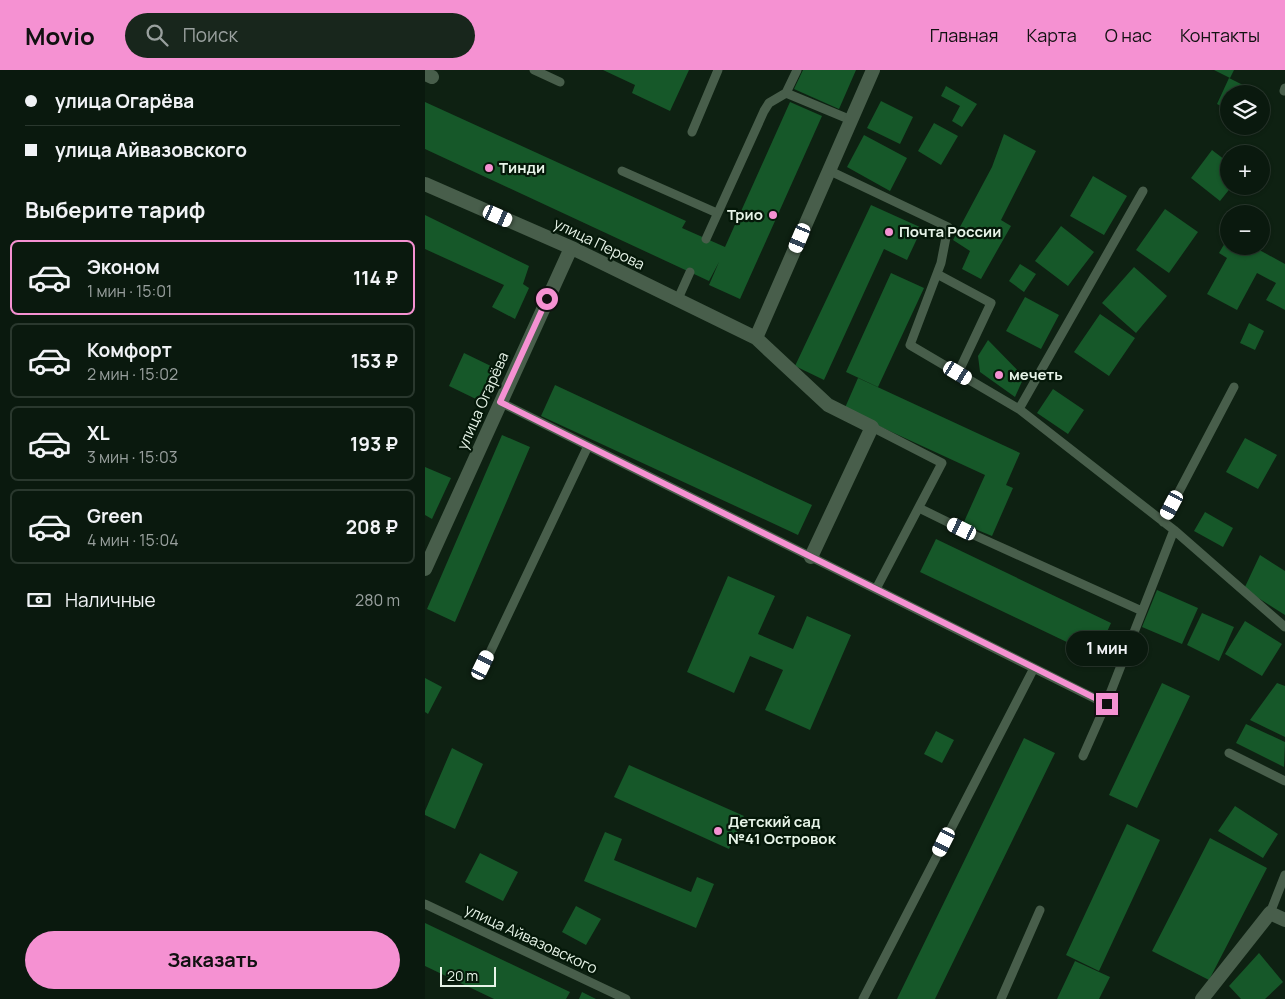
<!DOCTYPE html>
<html lang="ru">
<meta charset="utf-8">
<style>
body{margin:0;font-family:Manrope,sans-serif;background:#18261c;color:#f1f3f6;height:100vh;display:flex;flex-direction:column;font-size:19px;white-space:nowrap}
*{box-sizing:border-box;margin:0}
p{font-size:16px;color:#99a09e}
.icon{flex:none;width:28px;height:28px;fill:none;stroke:currentColor;stroke-width:2;stroke-linecap:round;stroke-linejoin:round}
.map{position:relative;flex:1;overflow:hidden}
.details{display:flex;flex-direction:column;background:#0a190e;width:425px}
.details>*{flex:none}
.hud{display:grid;align-content:center;height:110px;padding:0 25px;background:#0a190e}
.fabs{position:absolute;left:795px;top:15px;display:grid;gap:10px}
.fabs a{display:grid;place-items:center;width:50px;height:50px;border-radius:50%;background:#0a190e;box-shadow:0 1px 4px #0004,0 0 0 1px #2a382e;font-size:25px}
.scale{position:absolute;left:15px;bottom:12px;width:56px;box-sizing:border-box;padding-left:5px;border:2px solid #e7f4e8;border-top:0;font-size:14px;line-height:18px;white-space:nowrap;color:#e7f4e8;-webkit-text-stroke:4px #051809;paint-order:stroke}
.end{position:absolute;width:22px;height:22px;margin:-11px;border:6px solid #f591d2;background:#111;box-shadow:0 0 0 2px #111}
.from{border-radius:50%}
.bubble{position:absolute;height:35px;border-radius:18px;background:#0a190e;box-shadow:0 1px 4px #0004,0 0 0 1px #2a382e;font-size:16px;font-weight:700;line-height:35px;text-align:center}
.car{position:absolute;width:15px;height:30px;margin:-15px -8px;border-radius:6px;box-shadow:0 0 4px 1px #0007;background:linear-gradient(#fff 24%,#345 0 40%,#fff 0 76%,#345 0 86%,#fff 0)}
.hud b{display:flex;align-items:center;gap:18px;height:48px;font-size:19px}
.hud b+b{border-top:1px solid #2a382e}
.hud i{width:12px;height:12px;background:#f1f3f6}
ul{padding:0;list-style:none}
li{display:flex;align-items:center;gap:15px;height:75px;margin:0 10px 8px;padding:0 15px;border:2px solid #2a382e;border-radius:8px}
li div{flex:1}
li b{display:block;font-size:19px}
li em{font-style:normal;font-weight:700}
li.selected{border-color:#f591d2}
li>.icon{width:45px;height:45px;stroke-width:1.5}
h2{padding:0 25px;font-size:22px;line-height:60px}
.pay{display:flex;align-items:center;gap:12px;height:55px;padding:0 25px;font-size:19px}
.pay p{margin-inline-start:auto}
.primary-button{display:flex;gap:10px;margin-top:auto;padding:10px 25px}
.primary-button a{flex:1;height:58px;border-radius:30px;background:#f591d2;color:#111;font-size:20px;font-weight:700;line-height:58px;text-align:center}
header{display:flex;align-items:center;gap:30px;box-sizing:border-box;height:70px;padding:0 25px;background:#f591d2;color:#111}
header strong{font-size:24px}
nav{display:flex;gap:28px;margin-inline-start:auto;font-size:18px}
.search{width:350px;height:45px;background:#18261c;display:flex;align-items:center;gap:12px;box-sizing:border-box;padding:0 18px;border-radius:28px;color:#99a09e;font-size:19px}
main{display:flex;flex:1;min-height:0}
.map>svg:first-child{display:block}
</style>
<header>
<strong>Movio</strong>
<div class="search"><svg class="icon" aria-label="search" viewBox="0 0 24 24"><circle cx="10" cy="10" r="6"/><path d="M15 15l6 6"/></svg>Поиск</div>
<nav><a>Главная</a><a>Карта</a><a>О нас</a><a>Контакты</a></nav>
</header>
<main>
<section class="details">
<div class="hud">
<b><i class="from"></i>улица Огарёва</b>
<b><i></i>улица Айвазовского</b>
</div>
<h2>Выберите тариф</h2>
<ul>
<li class="selected"><svg class="icon" aria-label="car" viewBox="0 0 24 24"><path d="M5 17H2v-5l4-1 3-4h7l3 4 3 1v5h-3M9 17h6M6 11h13"/><circle cx="7" cy="17" r="2"/><circle cx="17" cy="17" r="2"/></svg><div><b>Эконом</b><p>1 мин · 15:01</p></div><em>114 ₽</em></li>
<li><svg class="icon" aria-label="car" viewBox="0 0 24 24"><path d="M5 17H2v-5l4-1 3-4h7l3 4 3 1v5h-3M9 17h6M6 11h13"/><circle cx="7" cy="17" r="2"/><circle cx="17" cy="17" r="2"/></svg><div><b>Комфорт</b><p>2 мин · 15:02</p></div><em>153 ₽</em></li>
<li><svg class="icon" aria-label="car" viewBox="0 0 24 24"><path d="M5 17H2v-5l4-1 3-4h7l3 4 3 1v5h-3M9 17h6M6 11h13"/><circle cx="7" cy="17" r="2"/><circle cx="17" cy="17" r="2"/></svg><div><b>XL</b><p>3 мин · 15:03</p></div><em>193 ₽</em></li>
<li><svg class="icon" aria-label="car" viewBox="0 0 24 24"><path d="M5 17H2v-5l4-1 3-4h7l3 4 3 1v5h-3M9 17h6M6 11h13"/><circle cx="7" cy="17" r="2"/><circle cx="17" cy="17" r="2"/></svg><div><b>Green</b><p>4 мин · 15:04</p></div><em>208 ₽</em></li>
</ul>
<div class="pay"><svg class="icon" aria-label="cash" viewBox="0 0 24 24"><path d="M3 7h18v10H3z"/><circle cx="12" cy="12" r="2"/></svg>Наличные<p>280 m</p></div>
<div class="primary-button"><a>Заказать</a></div>
</section>
<div class="map">
<svg width="860" height="929" viewBox="0 0 860 929">
<rect width="100%" height="100%" fill="#0e2112"/>
<path fill="#165829" d="M 178,0 L 264,0 L 245,41 L 207,23 L 210,15 Z
M 378,0 L 431,0 L 414,39 L 369,19 Z
M 789,0 L 809,0 L 805,8 Z
M 804,8 L 832,22 L 831,24 L 804,24 L 804,40 L 792,34 Z
M 521,16 L 552,34 L 537,57 L 527,51 L 535,36 L 516,26 Z
M 456,31 L 488,47 L 475,74 L 442,58 Z
M 0,32 L 261,151 L 257,158 L 300,177 L 365,32 L 397,46 L 315,229 L 284,215 L 294,192 L 284,211 L 0,79 Z
M 509,53 L 533,66 L 516,95 L 493,81 Z
M 579,64 L 611,81 L 576,150 L 586,156 L 556,209 L 537,199 L 545,181 L 528,170 L 567,97 Z
M 439,65 L 482,88 L 465,121 L 422,97 Z
M 787,80 L 804,93 L 804,116 L 807,116 L 795,131 L 766,108 Z
M 668,106 L 702,126 L 679,165 L 645,146 Z
M 446,135 L 497,158 L 482,190 L 459,179 L 399,310 L 370,296 Z
M 740,139 L 773,162 L 744,203 L 711,180 Z
M 0,145 L 104,196 L 98,214 L 104,218 L 90,249 L 67,237 L 79,215 L 0,179 Z
M 636,156 L 669,182 L 643,216 L 610,191 Z
M 804,166 L 804,176 L 827,176 L 860,194 L 860,240 L 841,230 L 851,213 L 832,203 L 812,240 L 782,224 L 802,188 L 794,183 Z
M 595,194 L 611,204 L 599,222 L 584,211 Z
M 709,197 L 742,226 L 711,263 L 677,233 Z
M 466,203 L 499,218 L 453,317 L 421,302 Z
M 600,227 L 634,245 L 616,279 L 581,261 Z
M 675,244 L 710,268 L 684,306 L 649,282 Z
M 824,253 L 839,261 L 830,280 L 815,273 Z
M 563,270 L 599,307 L 590,327 L 555,302 L 553,286 Z
M 39,283 L 70,298 L 55,331 L 24,316 Z
M 433,308 L 595,383 L 581,415 L 588,418 L 567,466 L 538,454 L 560,405 L 419,340 Z
M 130,315 L 387,435 L 373,465 L 116,346 Z
M 628,319 L 659,340 L 643,364 L 612,343 Z
M 77,365 L 105,377 L 30,552 L 2,539 Z
M 820,368 L 852,385 L 833,419 L 801,402 Z
M 0,397 L 26,408 L 7,449 L 0,445 Z
M 780,442 L 808,458 L 798,477 L 769,461 Z
M 511,469 L 686,553 L 671,586 L 495,502 Z
M 835,485 L 860,501 L 860,545 L 819,519 Z
M 303,506 L 350,526 L 333,564 L 368,579 L 382,546 L 426,565 L 385,660 L 340,640 L 358,600 L 325,586 L 309,623 L 262,602 Z
M 732,520 L 773,538 L 757,574 L 717,557 Z
M 777,543 L 809,557 L 794,591 L 762,575 Z
M 820,551 L 857,574 L 837,606 L 800,584 Z
M 0,608 L 17,617 L 3,644 L 0,642 Z
M 737,613 L 765,626 L 712,738 L 684,725 Z
M 852,613 L 860,616 L 860,667 L 825,650 Z
M 821,654 L 860,672 L 859,697 L 811,673 Z
M 511,661 L 529,670 L 517,693 L 499,684 Z
M 599,668 L 630,683 L 510,929 L 472,929 Z
M 27,678 L 58,694 L 30,759 L 0,745 L 0,741 Z
M 204,695 L 319,746 L 304,779 L 189,727 Z
M 810,736 L 853,764 L 838,788 L 793,761 Z
M 702,754 L 735,770 L 674,901 L 641,885 Z
M 180,762 L 197,769 L 189,790 L 266,822 L 272,807 L 289,814 L 271,858 L 159,811 Z
M 785,768 L 842,798 L 784,910 L 727,881 Z
M 55,783 L 93,802 L 78,831 L 40,812 Z
M 151,836 L 176,849 L 161,875 L 137,862 Z
M 0,853 L 145,922 L 141,929 L 69,929 L 0,896 Z
M 834,883 L 858,912 L 840,929 L 816,929 L 804,916 Z
M 650,891 L 685,907 L 674,929 L 632,929 Z
M 157,922 L 171,929 L 154,929 Z"/>
<g fill="none" stroke-linecap="round" stroke-linejoin="round">
<path stroke="#485e4b" stroke-width="9" d="M 109,0 L 135,12
M 372,0 L 361,23 L 426,50
M 859,21 L 860,18
M 267,62 L 293,0
M 403,100 L 523,157 L 516,193 L 485,275 L 594,339 L 749,460 L 860,557
M 197,101 L 292,143
M 281,169 L 339,41 L 344,33 L 361,23
M 512,204 L 566,233 L 533,303
M 252,231 L 265,202
M 75,332 L 681,634
M 594,339 L 718,121
M 447,357 L 517,393 L 451,519
M 494,438 L 551,466 L 717,541
M 738,452 L 809,317
M 59,595 L 163,376
M 804,683 L 860,711
M 658,686 L 681,634 L 749,460
M 0,834 L 201,929
M 845,843 L 860,805
M 438,929 L 609,598
M 576,929 L 615,840"/>
<path stroke="#485e4b" stroke-width="14" d="M 0,4 L 7,7
M 0,114 L 149,179 L 331,268 L 403,335 L 447,357 L 386,487
M 331,268 L 448,0
M 0,499 L 146,178
M 777,929 L 845,843 L 860,850"/>
</g>
<g fill="none" stroke-linecap="round" stroke-linejoin="round">
<path stroke="#f591d2" stroke-width="6" d="M 122,229 L 75,332 L 682,634"/>
</g>
<g fill="#f591d2" stroke="#051809" stroke-width="2">
<circle cx="64" cy="98" r="5"/>
<circle cx="348" cy="145" r="5"/>
<circle cx="464" cy="162" r="5"/>
<circle cx="574" cy="305" r="5"/>
<circle cx="293" cy="761" r="5"/>
</g>
<g text-anchor="middle" stroke-width="4.5" stroke-linejoin="round" paint-order="stroke">
<g font-size="15" font-weight="bold" fill="#e7f4e8" stroke="#051809" text-anchor="start">
<text x="74" y="103">Тинди</text>
<text x="338" y="150" text-anchor="end">Трио</text>
<text x="474" y="167">Почта России</text>
<text x="584" y="310">мечеть</text>
<text x="303" y="757">Детский сад<tspan x="303" dy="17">№41 Островок</tspan></text>
</g>
<g font-size="15" fill="#e7f4e8" stroke="#051809">
<text transform="translate(174 174) rotate(26)" y="5">улица Перова</text>
<text transform="translate(58 331) rotate(-66)" y="5">улица Огарёва</text>
<text transform="translate(106 869) rotate(25)" y="5">улица Айвазовского</text>
</g>
</g>
</svg>
<div class="fabs">
<a><svg class="icon" aria-label="layers" viewBox="0 0 24 24"><path d="M12 4l9 5-9 5-9-5zM3 14l9 5 9-5"/></svg></a>
<a>+</a>
<a>−</a>
</div>
<div class="scale">20 m</div>
<i class="end from" style="left:122px;top:229px"></i>
<i class="end" style="left:682px;top:634px"></i>
<div class="bubble" style="left:641px;top:561px;width:82px">1 мин</div>
<i class="car" style="left:73px;top:146px;rotate:114deg"></i>
<i class="car" style="left:375px;top:168px;rotate:203deg"></i>
<i class="car" style="left:533px;top:303px;rotate:121deg"></i>
<i class="car" style="left:747px;top:435px;rotate:208deg"></i>
<i class="car" style="left:537px;top:459px;rotate:296deg"></i>
<i class="car" style="left:58px;top:595px;rotate:26deg"></i>
<i class="car" style="left:519px;top:772px;rotate:207deg"></i>
</div>
</main>
